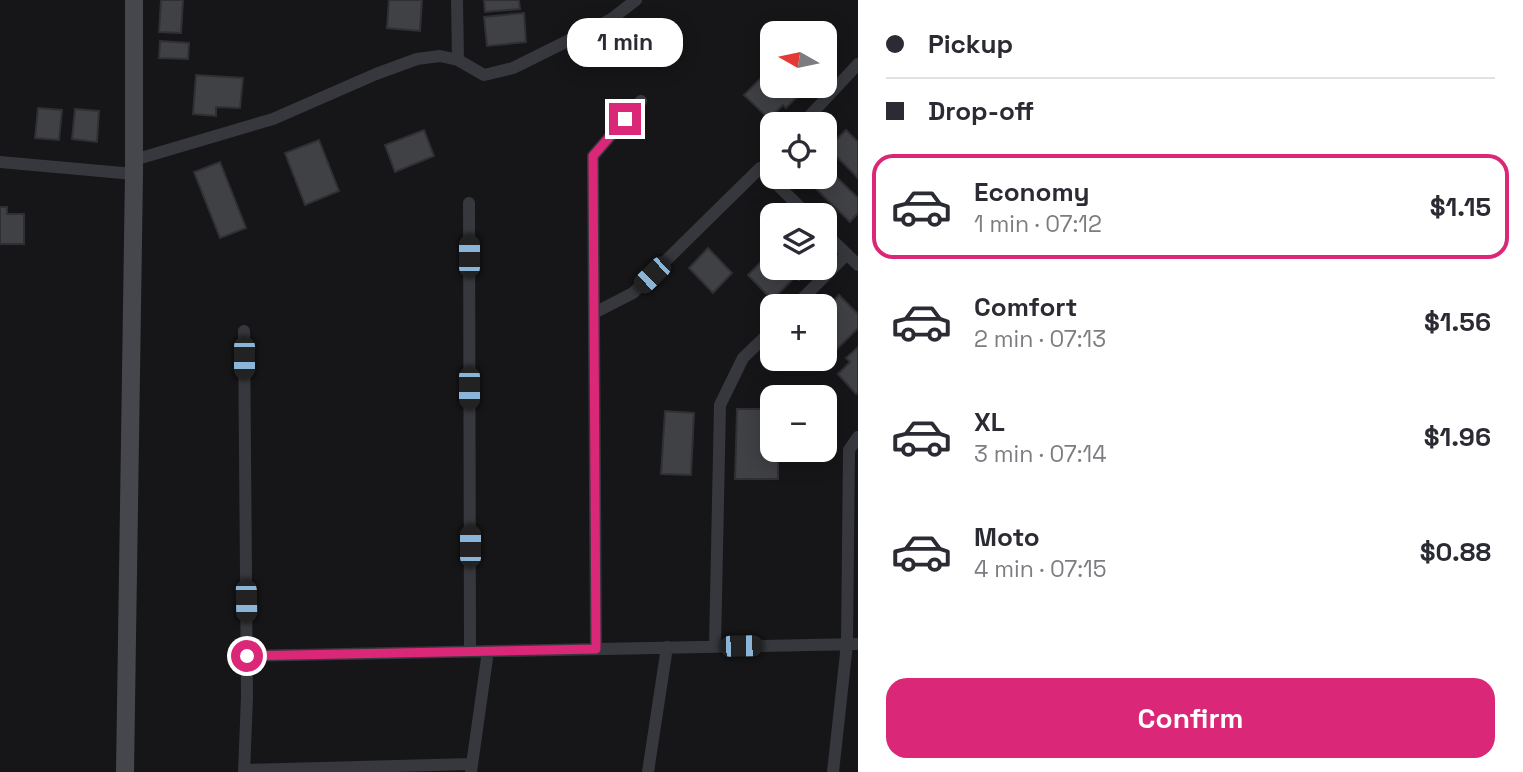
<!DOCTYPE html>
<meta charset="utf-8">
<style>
body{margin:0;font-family:"Space Grotesk",sans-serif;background:#f2f2f3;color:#2b2b33;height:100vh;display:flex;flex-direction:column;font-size:26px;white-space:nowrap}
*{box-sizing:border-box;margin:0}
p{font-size:23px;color:#7c7c81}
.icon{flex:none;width:38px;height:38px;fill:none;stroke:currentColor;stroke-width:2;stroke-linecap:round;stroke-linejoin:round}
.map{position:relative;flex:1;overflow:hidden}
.side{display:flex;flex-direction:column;background:#fff;width:665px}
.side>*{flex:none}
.banner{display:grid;align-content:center;height:154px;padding:0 28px;background:#fff}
.needle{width:46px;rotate:279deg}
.controls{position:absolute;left:760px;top:21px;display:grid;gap:14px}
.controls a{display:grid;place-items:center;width:77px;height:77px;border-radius:14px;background:#fff;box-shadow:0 4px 18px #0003;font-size:35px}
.end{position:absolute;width:32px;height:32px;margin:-16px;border:9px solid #db2777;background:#fff;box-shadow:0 0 0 4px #fff}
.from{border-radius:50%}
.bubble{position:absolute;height:49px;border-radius:21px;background:#fff;box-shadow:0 4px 18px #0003;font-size:23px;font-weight:800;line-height:49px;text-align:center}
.car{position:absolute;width:21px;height:42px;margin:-21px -10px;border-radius:9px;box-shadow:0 0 5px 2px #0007;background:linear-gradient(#222 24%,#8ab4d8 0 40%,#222 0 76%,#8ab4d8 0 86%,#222 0)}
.banner b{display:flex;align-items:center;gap:24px;height:66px;font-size:26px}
.banner b+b{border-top:2px solid #e1e1e2}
.banner i{width:18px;height:18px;background:#2b2b33}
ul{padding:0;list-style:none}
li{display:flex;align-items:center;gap:21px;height:105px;margin:0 14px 10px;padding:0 14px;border:4px solid transparent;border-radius:21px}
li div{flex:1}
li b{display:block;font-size:26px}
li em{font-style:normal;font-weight:800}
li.on{border-color:#db2777}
li>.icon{width:63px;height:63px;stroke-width:1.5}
.action{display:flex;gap:14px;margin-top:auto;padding:14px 28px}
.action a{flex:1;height:80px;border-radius:21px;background:#db2777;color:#fff;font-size:28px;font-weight:800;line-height:80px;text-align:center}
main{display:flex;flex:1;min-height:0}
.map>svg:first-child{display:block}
</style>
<main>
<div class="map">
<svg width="858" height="772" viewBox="0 0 858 772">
<rect width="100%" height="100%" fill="#161618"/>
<path fill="#404145" stroke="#303034" stroke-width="2" d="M 161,0 L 183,0 L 181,33 L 159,32 Z
M 389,0 L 422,0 L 420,31 L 387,28 Z
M 484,0 L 519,0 L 520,9 L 485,12 Z
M 524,13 L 526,42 L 487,46 L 484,17 Z
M 160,41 L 189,43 L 188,59 L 159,58 Z
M 772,67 L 772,86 L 794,86 L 801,93 L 786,108 L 783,105 L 769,119 L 744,95 Z
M 196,75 L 243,78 L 240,108 L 216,107 L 216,116 L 193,114 Z
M 38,108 L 62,110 L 59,140 L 35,138 Z
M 75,109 L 99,111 L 97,142 L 72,139 Z
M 424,130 L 434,156 L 395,172 L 385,145 Z
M 846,130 L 858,142 L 858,178 L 828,148 Z
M 319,140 L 339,191 L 305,205 L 285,153 Z
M 220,162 L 246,228 L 220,238 L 194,172 Z
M 824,165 L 858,198 L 858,213 L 850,222 L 804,177 L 824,177 Z
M 0,207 L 7,207 L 7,214 L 24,214 L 24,244 L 0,244 Z
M 708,248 L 732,273 L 713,293 L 689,268 Z
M 768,255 L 772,259 L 772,268 L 780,268 L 792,280 L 772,300 L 748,275 Z
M 787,268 L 809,268 L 810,269 L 799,280 Z
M 839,295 L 858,314 L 858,328 L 827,359 L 824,356 L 824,311 Z
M 858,347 L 858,392 L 856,394 L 838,374 L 850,362 L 846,358 Z
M 737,409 L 772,409 L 772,450 L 778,450 L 778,479 L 735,479 Z
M 665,411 L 694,413 L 691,475 L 661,474 Z"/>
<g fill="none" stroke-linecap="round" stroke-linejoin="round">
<path stroke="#37383d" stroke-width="12" d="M 457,0 L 458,60
M 802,124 L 858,64
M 134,160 L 273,119 L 376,74 L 417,59 L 440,56 L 458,60 L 484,75 L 513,68 L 610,20 L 636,0
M 0,162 L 134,174
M 469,203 L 470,651
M 824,232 L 858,265
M 795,306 L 847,254
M 594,313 L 633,293 L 760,168 L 808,215
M 244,331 L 247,697 L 244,772
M 715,646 L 720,405 L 743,358 L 772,330
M 596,649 L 593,156 L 641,101
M 247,656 L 858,644
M 244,770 L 472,764
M 471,772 L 488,651
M 648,772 L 667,647
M 833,772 L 847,644 L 849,450 L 858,437"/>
<path stroke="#45474d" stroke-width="18" d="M 125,772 L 134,174 L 134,0"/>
</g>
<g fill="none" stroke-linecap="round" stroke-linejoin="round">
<path stroke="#db2777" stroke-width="9" d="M 247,656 L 596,649 L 593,156 L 625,119"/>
</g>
</svg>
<div class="controls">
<a><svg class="needle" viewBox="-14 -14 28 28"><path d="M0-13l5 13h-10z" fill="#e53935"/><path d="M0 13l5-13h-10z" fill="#7c7c81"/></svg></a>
<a><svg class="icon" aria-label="locate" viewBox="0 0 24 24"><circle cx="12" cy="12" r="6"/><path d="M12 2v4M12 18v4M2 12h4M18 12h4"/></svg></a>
<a><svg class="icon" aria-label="layers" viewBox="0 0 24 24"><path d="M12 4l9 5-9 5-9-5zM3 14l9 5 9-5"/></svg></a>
<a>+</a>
<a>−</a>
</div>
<i class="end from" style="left:247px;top:656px"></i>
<i class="end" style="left:625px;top:119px"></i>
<div class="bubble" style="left:567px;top:18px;width:116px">1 min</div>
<i class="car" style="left:469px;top:256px;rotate:0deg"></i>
<i class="car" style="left:652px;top:275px;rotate:226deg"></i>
<i class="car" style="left:244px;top:358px;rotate:180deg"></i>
<i class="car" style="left:469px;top:388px;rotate:180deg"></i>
<i class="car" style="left:470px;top:546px;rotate:0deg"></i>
<i class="car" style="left:246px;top:601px;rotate:179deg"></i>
<i class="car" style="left:741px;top:646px;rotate:89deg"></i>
</div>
<section class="side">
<div class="banner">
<b><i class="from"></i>Pickup</b>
<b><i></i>Drop-off</b>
</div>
<ul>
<li class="on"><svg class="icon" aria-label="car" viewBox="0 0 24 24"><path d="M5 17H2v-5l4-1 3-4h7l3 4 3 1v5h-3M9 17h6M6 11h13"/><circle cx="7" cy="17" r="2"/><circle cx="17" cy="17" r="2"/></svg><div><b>Economy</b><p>1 min · 07:12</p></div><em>$1.15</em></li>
<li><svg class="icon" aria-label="car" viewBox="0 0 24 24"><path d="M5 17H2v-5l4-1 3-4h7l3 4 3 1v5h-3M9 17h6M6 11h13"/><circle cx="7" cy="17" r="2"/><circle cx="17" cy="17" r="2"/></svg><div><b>Comfort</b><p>2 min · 07:13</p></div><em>$1.56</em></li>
<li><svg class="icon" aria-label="car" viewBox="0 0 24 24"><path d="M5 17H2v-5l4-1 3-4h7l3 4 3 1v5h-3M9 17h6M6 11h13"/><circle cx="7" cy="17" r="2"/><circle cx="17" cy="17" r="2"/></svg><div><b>XL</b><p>3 min · 07:14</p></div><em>$1.96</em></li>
<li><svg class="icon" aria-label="car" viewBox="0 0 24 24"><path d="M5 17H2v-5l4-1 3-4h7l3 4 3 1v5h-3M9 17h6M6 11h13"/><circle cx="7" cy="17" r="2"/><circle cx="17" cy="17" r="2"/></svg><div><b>Moto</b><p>4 min · 07:15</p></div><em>$0.88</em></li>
</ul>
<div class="action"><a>Confirm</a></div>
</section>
</main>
